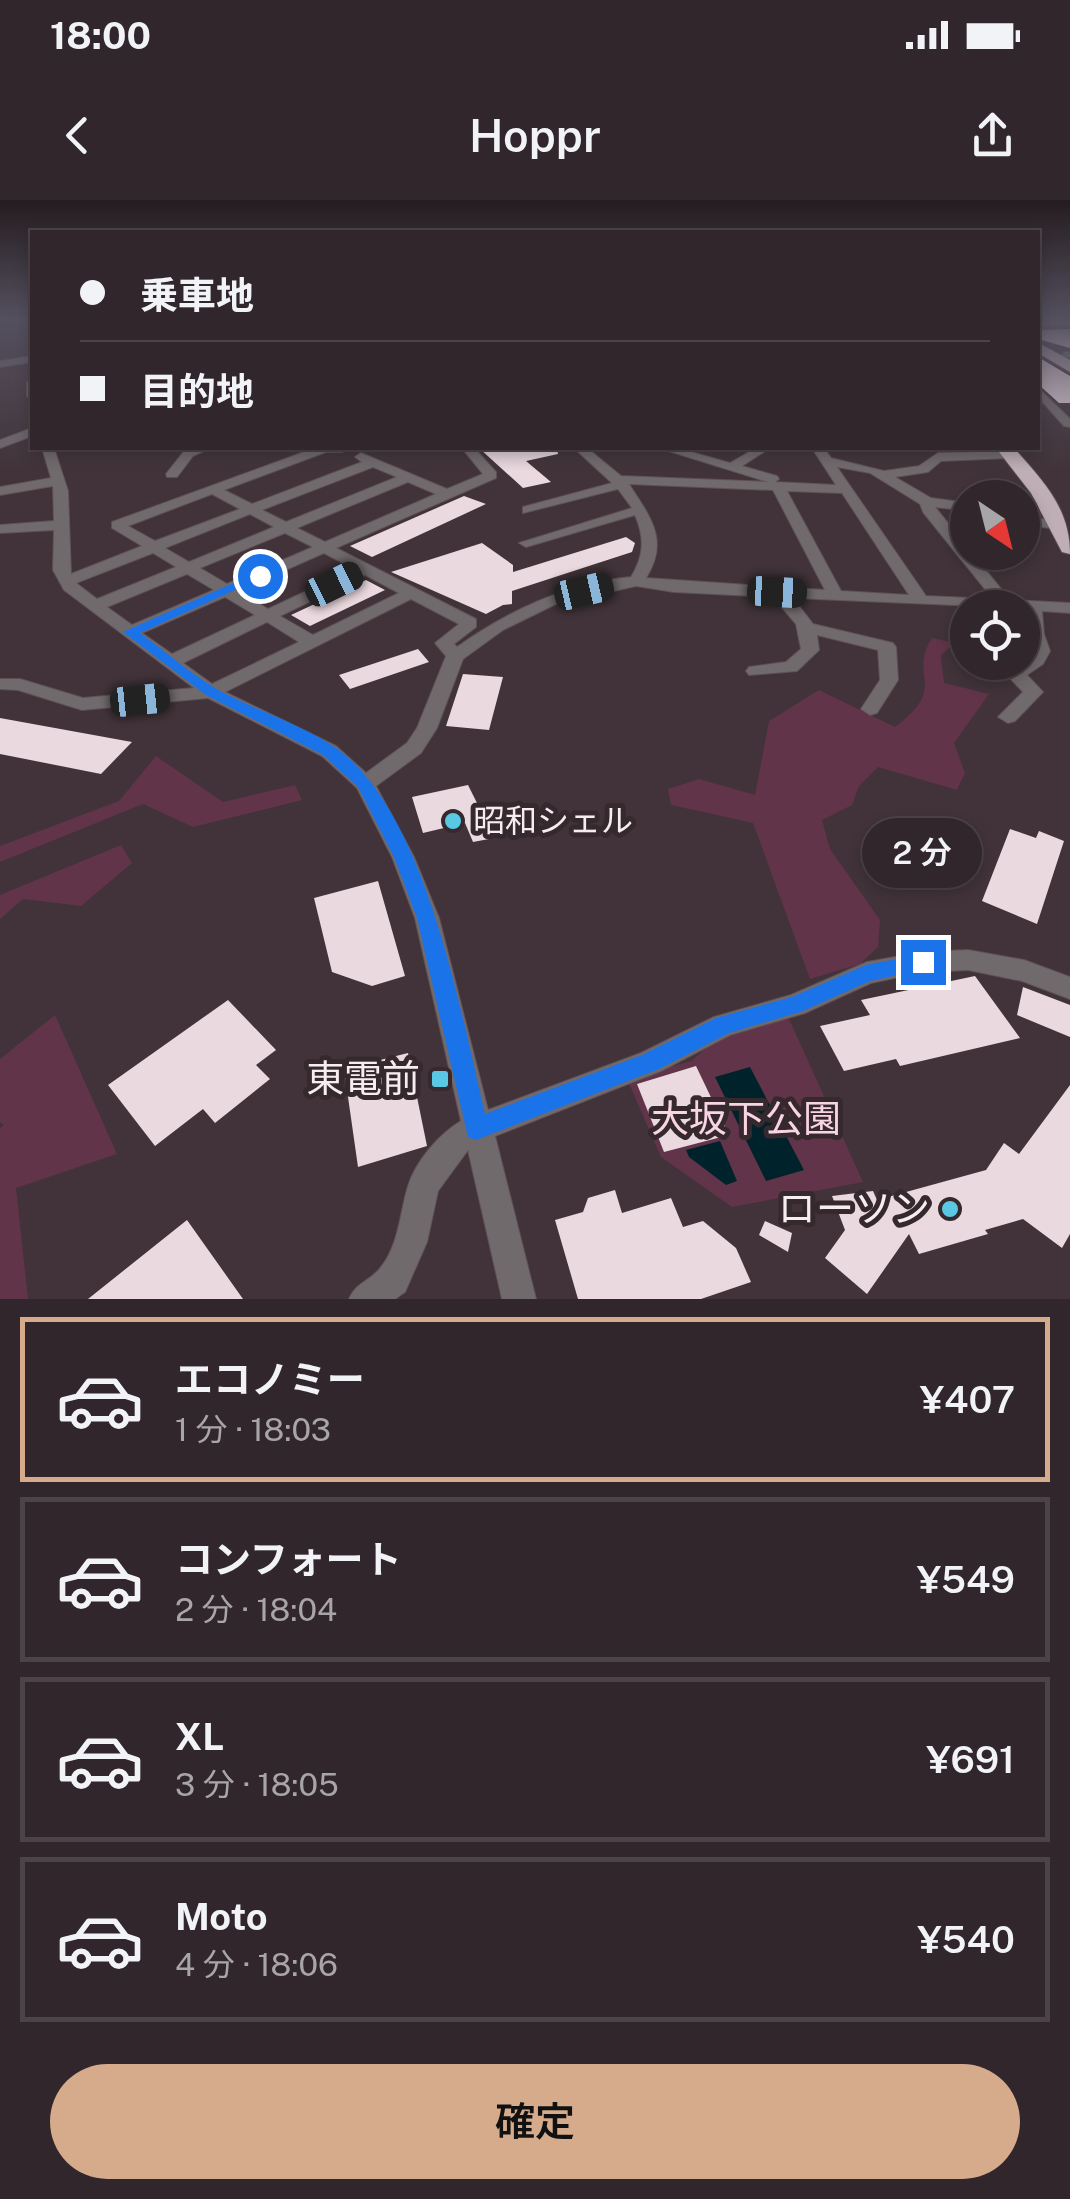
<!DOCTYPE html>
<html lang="ja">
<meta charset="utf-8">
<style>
body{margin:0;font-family:"Public Sans","Noto Sans JP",sans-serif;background:#3d3237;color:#f1f3f6;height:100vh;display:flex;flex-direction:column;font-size:38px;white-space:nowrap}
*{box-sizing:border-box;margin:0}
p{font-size:32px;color:#a8a5a9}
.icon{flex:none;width:55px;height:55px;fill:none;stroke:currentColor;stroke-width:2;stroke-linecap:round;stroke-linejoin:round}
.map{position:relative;height:1099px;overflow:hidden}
.side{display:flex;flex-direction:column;background:#31262b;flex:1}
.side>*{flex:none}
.banner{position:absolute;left:30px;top:30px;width:1010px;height:220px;border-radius:0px;box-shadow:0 5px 15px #0003,0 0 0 2px #4c4347;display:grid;align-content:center;height:220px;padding:0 50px;background:#31262b}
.needle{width:65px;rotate:145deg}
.controls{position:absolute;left:950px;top:280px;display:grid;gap:20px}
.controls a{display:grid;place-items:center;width:90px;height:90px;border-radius:50%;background:#31262b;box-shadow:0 5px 15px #0003,0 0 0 2px #4c4347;font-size:50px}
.end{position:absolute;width:45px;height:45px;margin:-22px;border:12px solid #1a73e8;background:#fff;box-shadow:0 0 0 5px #fff}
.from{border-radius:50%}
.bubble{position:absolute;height:70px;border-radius:35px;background:#31262b;box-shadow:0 5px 15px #0003,0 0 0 2px #4c4347;font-size:32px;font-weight:600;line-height:70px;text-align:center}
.car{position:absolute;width:30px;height:60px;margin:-30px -15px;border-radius:12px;box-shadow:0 0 8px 2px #0007;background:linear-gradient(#222 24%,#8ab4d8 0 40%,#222 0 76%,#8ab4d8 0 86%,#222 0)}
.banner b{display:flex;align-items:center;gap:35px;height:95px;font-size:38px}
.banner b+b{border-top:2px solid #4c4347}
.banner i{width:25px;height:25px;background:#f1f3f6}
ul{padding:18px 0 0;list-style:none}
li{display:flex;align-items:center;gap:30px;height:165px;margin:0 20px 15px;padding:0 30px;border:5px solid #4c4347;border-radius:0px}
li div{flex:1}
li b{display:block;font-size:38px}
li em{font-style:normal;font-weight:600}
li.selected{border-color:#d6ab8b}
li>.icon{width:90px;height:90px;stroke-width:1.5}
.button{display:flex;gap:20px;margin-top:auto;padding:20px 50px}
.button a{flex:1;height:115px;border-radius:60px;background:#d6ab8b;color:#111;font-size:40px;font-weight:600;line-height:115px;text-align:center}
.status{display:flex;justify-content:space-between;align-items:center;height:70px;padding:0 50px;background:#31262b;direction:ltr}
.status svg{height:28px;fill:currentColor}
header{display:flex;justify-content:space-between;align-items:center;height:130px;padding:0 50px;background:#31262b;font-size:45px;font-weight:600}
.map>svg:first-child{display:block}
</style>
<div class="status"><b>18:00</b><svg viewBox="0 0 49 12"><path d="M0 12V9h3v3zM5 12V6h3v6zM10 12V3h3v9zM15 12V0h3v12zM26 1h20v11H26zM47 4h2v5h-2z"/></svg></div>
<header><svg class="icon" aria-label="back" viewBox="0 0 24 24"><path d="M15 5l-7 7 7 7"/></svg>Hoppr<svg class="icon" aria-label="share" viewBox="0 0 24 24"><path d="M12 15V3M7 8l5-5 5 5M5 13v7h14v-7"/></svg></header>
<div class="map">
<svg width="1070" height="1099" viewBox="0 0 1070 1099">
<rect width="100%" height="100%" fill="#413339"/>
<path fill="#613449" d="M 932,438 L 955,443 L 941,455 L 944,483 L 989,494 L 954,543 L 965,573 L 957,590 L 878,567 L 859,586 L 852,605 L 822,620 L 830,649 L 880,720 L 878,747 L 860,764 L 810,779 L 753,623 L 671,605 L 668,589 L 699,579 L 755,595 L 769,521 L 819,490 L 895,527 C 950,486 907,476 932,438 Z
M 156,556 L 223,602 L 295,585 L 302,600 L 193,627 L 143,604 L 0,662 L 0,646 L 119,601 Z
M 121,645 L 132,663 L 81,706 L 23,699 L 0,719 L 0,695 Z
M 55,815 L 117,954 L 16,988 L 28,1099 L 0,1099 L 0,928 L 4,925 L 0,922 L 0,859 Z
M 789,819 L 863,982 L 732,1007 L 661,957 L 627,879 L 691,861 L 728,830 Z"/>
<path fill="#00232b" d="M 750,867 L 804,970 L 766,981 L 715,877 Z
M 720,941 L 737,981 L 726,985 L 689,957 L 686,950 Z"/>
<path fill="#ead9df" d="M 1070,129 L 1070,148 L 1038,139 L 1038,130 Z
M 1038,157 L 1070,176 L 1070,203 L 1059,203 L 1038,184 Z
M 479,248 L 557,248 L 558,254 L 526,261 L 551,282 L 523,288 Z
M 464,296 L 486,304 L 372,357 L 350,346 Z
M 626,337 L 635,343 L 632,352 L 512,391 L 512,404 L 503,405 L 486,414 L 391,372 L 482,343 L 513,365 L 513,372 Z
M 366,380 L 385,390 L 310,426 L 291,415 Z
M 418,449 L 429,462 L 350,489 L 339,475 Z
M 463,474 L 503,477 L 489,530 L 446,526 Z
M 0,518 L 132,542 L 101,574 L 0,554 Z
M 468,585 L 493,635 L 488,636 L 489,639 L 473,642 L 465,623 L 423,633 L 412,597 Z
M 1010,629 L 1036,638 L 1039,631 L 1064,641 L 1037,724 L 982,701 Z
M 378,681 L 405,776 L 372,786 L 332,772 L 314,698 Z
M 975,776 L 1020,838 L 900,866 L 896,859 L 844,871 L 820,826 L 870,815 L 861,800 Z
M 1023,787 L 1070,805 L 1070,837 L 1017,815 Z
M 228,800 L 276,850 L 256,865 L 270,879 L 215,923 L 203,909 L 155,946 L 108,885 Z
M 408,853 L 427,946 L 358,967 L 344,869 Z
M 696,866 L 729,935 L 664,952 L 637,884 Z
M 1070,885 L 1070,1034 L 1062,1048 L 1023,1019 L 985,1030 L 988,1034 L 919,1054 L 909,1034 L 867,1094 L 825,1058 L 845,1030 L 832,996 L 873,991 L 877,1000 L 986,970 L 1004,943 L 1019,954 Z
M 615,990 L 622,1013 L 671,998 L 683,1027 L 703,1021 L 736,1048 L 751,1082 L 701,1099 L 578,1099 L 555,1020 L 583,1012 L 588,998 Z
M 187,1020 L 243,1099 L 88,1099 Z
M 765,1021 L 792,1033 L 788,1052 L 759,1035 Z"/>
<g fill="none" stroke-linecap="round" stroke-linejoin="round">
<defs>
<path id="minor" d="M 1070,119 L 1070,125 L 1038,126 L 1038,120 Z
M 1064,152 L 1070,152 L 1070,158 L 1061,157 Z
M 32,156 L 32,162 L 0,167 L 0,161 Z
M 32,179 L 32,199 L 27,196 L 27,182 Z
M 1038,188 L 1070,219 L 1070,227 L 1064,226 L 1038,197 Z
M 32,228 L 32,236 L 0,248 L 0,240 Z
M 42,248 L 54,248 L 68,291 L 71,374 L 142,346 L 112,328 L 112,322 L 315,248 L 348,248 L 342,252 L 326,252 L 224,290 L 252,304 L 362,262 L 355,257 L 361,253 L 447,289 L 483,274 L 462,248 L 474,248 L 496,272 L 496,278 L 336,348 L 476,419 L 476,427 L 454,444 L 457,447 C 508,411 567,383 631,377 C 644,356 645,338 635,315 L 526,347 L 519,343 L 632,308 L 618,289 L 523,313 L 523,307 L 612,283 L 574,248 L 587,248 L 621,276 L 768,282 L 659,248 L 677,248 L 730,263 L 756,248 L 770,248 L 742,266 L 777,276 L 779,279 L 775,282 L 836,285 L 812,248 L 824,248 L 831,258 L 884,271 L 919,266 L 938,253 L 1014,251 L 1016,254 L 1010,258 L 941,261 L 928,272 L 895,277 L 931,298 L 968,303 L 968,311 L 935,307 L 968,348 L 968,352 L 971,352 L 1010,400 L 1070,403 L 1070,413 L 1042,411 L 1044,434 L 1050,451 L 1043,464 L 1027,475 L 1043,492 L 1015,521 L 1008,523 L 998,517 L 1023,492 L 1007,475 L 1029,457 L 1032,451 L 1026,434 L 1026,411 L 1022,408 L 793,398 L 813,424 L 893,443 L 896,447 L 898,480 L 877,513 L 870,515 L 861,509 L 880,480 L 878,450 L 817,435 L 819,450 L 797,471 L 749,475 L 746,471 L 749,467 L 786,462 L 801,449 L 796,424 L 773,397 L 674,392 L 636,386 L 556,404 L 503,430 L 463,459 L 437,528 L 421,553 L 376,586 L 414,657 L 439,718 L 488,910 L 641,853 L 714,817 L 791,795 L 867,762 L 923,752 L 968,750 L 1024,760 L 1070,777 L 1070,799 L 1022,781 L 968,770 L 923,772 L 871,783 L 805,813 L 730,835 L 661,871 L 495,936 L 536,1099 L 502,1099 L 468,950 L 438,991 L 427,1042 L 405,1092 L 395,1099 L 349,1099 C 356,1082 371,1081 381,1067 C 399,1045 400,1012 408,986 C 416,961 439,934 461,921 L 415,718 L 392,657 L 357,588 L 322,556 L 208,498 L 82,510 L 18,490 L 0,489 L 0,479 L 20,479 L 83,498 L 194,488 L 64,390 L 53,370 L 54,330 L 0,333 L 0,325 L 54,321 L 53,286 L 0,295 L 0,287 L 51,278 ZM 373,267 L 397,277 L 286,322 L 262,310 ZM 837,267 L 870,273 L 920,304 L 923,312 L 993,399 L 926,396 ZM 408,282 L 436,294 L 325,342 L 297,328 ZM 629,284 L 773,290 L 825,390 L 646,378 C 670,340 650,317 629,284 ZM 787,291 L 842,293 L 909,395 L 841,391 ZM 212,294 L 240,309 L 155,341 L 128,326 ZM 250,314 L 274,327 L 189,362 L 165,348 ZM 285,333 L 313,347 L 227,384 L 200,368 ZM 153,353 L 176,367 L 97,399 L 76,383 ZM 324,353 L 354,369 L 268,409 L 238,391 ZM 187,374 L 214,390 L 132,425 L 107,407 ZM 365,375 L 399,393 L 313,435 L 280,416 ZM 225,397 L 255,415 L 172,454 L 142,433 ZM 411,399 L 459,424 L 435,443 L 446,456 L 417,528 L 407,543 L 366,573 L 336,546 L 225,492 ZM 267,422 L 299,442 L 212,484 L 183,463 Z
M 193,248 L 210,248 L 193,256 L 177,277 L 167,277 L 166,274 L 185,250 Z
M 1022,316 L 1056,321 L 1063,325 L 1056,329 L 1022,324 Z"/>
<path id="highway" d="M 1038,143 L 1070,160 L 1070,172 L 1038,153 Z
M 996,248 L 1014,248 C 1043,281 1070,308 1070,354 L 1062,352 L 1031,293 Z"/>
</defs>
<use href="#minor" stroke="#5e5156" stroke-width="2"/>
<use href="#highway" stroke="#5e5156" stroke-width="2"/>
<use href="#minor" fill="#716a6d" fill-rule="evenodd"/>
<use href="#highway" fill="#bfaeb5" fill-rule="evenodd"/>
</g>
<linearGradient id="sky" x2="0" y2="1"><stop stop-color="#241c1f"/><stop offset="0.44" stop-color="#54505f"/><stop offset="1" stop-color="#54505f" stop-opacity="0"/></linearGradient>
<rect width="1070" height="271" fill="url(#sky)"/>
<path fill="#1a73e8" d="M 256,373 L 266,376 L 140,433 C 166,452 192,475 220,491 C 257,511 301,524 336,548 C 426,612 460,810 485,914 L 642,855 L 716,818 L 792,797 L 866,765 L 923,754 L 930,756 L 933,762 L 930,768 L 870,781 L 803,811 L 729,833 L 659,869 L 476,940 L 468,937 L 417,718 L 394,657 L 358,587 L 323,555 L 206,495 L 123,432 Z"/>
<g fill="#58c8e4" stroke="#36292e" stroke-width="4">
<circle cx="453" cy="621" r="10"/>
<rect x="430" y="869" width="20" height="20" rx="5"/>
<circle cx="950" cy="1009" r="10"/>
</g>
<g text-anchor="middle" stroke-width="10" stroke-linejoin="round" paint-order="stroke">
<g font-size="32" fill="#f6edf1" stroke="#36292e" text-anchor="start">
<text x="473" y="632">昭和シェル</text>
</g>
<g font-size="38" fill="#f6edf1" stroke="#36292e" text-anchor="end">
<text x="420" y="892">東電前</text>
<text x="930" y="1022">ローソン</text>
</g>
<g font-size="38" fill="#f8d5e3" stroke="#36292e">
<text x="746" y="932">大坂下公園</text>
</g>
</g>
</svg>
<div class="controls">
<a><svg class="needle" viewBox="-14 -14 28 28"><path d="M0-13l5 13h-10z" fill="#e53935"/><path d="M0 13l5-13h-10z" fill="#a8a5a9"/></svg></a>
<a><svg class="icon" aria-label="locate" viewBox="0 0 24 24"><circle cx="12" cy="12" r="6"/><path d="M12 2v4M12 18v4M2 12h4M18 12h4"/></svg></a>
</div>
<i class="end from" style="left:260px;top:376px"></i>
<i class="end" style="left:923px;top:762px"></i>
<div class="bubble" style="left:862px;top:618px;width:120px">2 分</div>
<i class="car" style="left:334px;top:384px;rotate:64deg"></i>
<i class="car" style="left:584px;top:391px;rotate:77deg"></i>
<i class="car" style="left:777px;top:392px;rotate:93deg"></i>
<i class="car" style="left:140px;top:500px;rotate:84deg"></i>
<div class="banner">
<b><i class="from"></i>乗車地</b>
<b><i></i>目的地</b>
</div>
</div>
<section class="side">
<ul>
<li class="selected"><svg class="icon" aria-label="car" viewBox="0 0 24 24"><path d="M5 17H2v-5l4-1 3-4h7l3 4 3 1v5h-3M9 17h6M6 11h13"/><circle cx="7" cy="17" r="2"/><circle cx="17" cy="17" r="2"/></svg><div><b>エコノミー</b><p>1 分 · 18:03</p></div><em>¥407</em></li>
<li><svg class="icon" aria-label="car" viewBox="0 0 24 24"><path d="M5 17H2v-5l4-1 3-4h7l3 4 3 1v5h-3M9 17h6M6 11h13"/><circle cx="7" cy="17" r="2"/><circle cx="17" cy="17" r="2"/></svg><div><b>コンフォート</b><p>2 分 · 18:04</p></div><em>¥549</em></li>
<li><svg class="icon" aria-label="car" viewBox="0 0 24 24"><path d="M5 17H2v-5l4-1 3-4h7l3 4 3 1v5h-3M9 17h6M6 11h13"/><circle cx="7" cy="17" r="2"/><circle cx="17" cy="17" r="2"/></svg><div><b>XL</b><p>3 分 · 18:05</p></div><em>¥691</em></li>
<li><svg class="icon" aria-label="car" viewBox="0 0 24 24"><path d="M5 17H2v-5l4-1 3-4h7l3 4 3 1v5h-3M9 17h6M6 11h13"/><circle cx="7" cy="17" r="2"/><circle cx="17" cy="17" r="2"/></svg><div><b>Moto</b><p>4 分 · 18:06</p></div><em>¥540</em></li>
</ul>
<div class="button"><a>確定</a></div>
</section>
